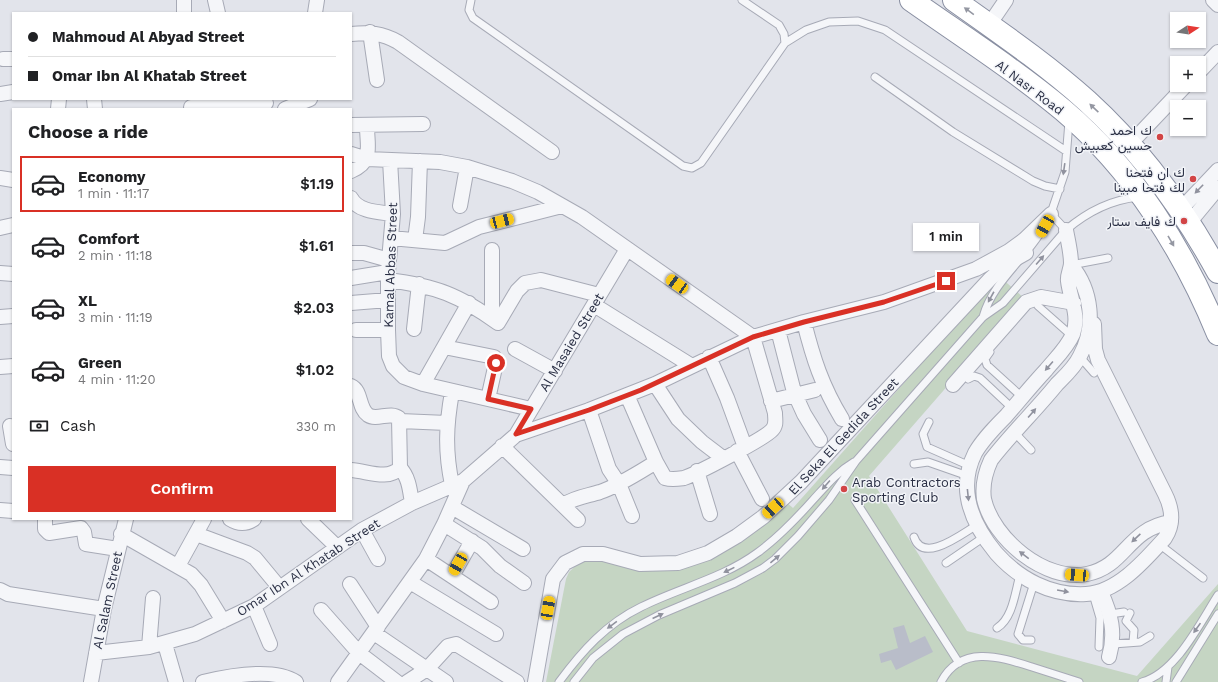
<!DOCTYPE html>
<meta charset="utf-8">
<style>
body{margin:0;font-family:"Work Sans",Vazirmatn,sans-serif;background:#f6f6f6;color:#202124;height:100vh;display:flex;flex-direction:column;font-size:15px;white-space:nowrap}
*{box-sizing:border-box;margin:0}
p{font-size:13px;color:#757577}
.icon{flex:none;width:22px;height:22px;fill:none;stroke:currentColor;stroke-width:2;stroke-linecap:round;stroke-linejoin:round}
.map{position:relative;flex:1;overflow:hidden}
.side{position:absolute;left:12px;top:108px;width:340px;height:412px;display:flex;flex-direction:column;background:#fff;border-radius:0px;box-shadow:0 1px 3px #0004}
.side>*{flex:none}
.hud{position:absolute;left:12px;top:12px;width:340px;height:88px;border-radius:0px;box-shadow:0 1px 3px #0004;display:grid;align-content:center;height:88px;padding:0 16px;background:#fff}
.needle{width:26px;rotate:78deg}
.controls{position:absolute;left:1170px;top:12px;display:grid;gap:8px}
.controls a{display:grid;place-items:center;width:36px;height:36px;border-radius:0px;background:#fff;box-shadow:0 1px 3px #0004;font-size:20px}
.end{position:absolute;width:18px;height:18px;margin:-9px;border:5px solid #d93025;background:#fff;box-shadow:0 0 0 2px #fff}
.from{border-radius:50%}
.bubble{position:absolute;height:28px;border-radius:0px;background:#fff;box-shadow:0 1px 3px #0004;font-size:13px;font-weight:600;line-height:28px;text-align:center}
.car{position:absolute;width:12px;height:24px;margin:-12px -6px;border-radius:5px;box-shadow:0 0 3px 1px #0007;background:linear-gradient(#f5c518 24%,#345 0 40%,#f5c518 0 76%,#345 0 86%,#f5c518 0)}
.hud b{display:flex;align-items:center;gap:14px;height:38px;font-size:15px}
.hud b+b{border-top:1px solid #e0e0e0}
.hud i{width:10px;height:10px;background:#202124}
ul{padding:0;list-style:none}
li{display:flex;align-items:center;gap:12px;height:56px;margin:0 8px 6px;padding:0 8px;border:2px solid transparent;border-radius:0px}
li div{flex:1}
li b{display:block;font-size:15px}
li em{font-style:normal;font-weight:600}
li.selected{border-color:#d93025}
li>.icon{width:36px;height:36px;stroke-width:1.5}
h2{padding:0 16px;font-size:18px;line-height:48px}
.pay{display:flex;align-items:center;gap:10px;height:44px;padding:0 16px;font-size:15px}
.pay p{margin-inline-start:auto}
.action{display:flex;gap:8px;margin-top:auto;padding:8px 16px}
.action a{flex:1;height:46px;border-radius:0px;background:#d93025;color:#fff;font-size:16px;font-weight:600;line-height:46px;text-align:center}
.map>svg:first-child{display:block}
</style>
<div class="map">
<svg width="1218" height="682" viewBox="0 0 1218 682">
<rect width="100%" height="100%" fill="#e2e4eb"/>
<path fill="#c5d5c3" d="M 999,276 L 1024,298 L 869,476 L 967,631 L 1137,676 L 1218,584 L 1218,682 L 546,682 L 566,579 L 569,572 L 581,561 L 596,557 L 614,563 L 723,552 L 751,534 L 785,501 L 793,508 Z"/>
<path fill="#b9bdc9" d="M 904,625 L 910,643 L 925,636 L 933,652 L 896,670 L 891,660 L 881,663 L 879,654 L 898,648 L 893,628 Z"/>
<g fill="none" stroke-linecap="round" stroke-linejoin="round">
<defs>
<path id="lane" d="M 471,0 L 469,10 L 473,18 L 683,166 L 692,168 L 701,163 L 785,43 L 806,30 L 829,22 L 858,21 L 885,30 L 1066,151
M 742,0 L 779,25 L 784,34 L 785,43
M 875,77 L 953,132 L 1033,181 L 1045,186 L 1060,189
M 1051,214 L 1066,230
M 1050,216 L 1065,172 L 1069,121
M 1071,265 L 1108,258
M 1038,306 L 1072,336
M 983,317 C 993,281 1026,259 1044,227
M 990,352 L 985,359 L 987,365 L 1022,397
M 1080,357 L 1094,373
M 968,379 L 974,376 L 980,378 L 1012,408
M 929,422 L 923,434 L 927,447 L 970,466
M 1015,433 L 1031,450
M 914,464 L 928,462 L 968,476
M 855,500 L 959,663
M 914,537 C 923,565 963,533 977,525
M 1159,544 L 1203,578
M 946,563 L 984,537
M 1093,594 L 1100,618 L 1099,647
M 1130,613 L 1126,621 L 1134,630 L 1133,642
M 1110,614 L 1124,612
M 997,628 C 1013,618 1015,592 1020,575
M 1031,640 L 1023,640 L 1018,634 L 1034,583
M 1113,644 L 1140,642 L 1150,636
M 559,682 C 582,651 606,624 641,607 C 679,588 723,578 757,553 C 778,538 795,520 812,501 C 825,487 837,472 854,462
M 574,682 L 593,658 L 623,634 L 659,615 L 735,583 L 763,568 L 775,559 L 798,536 L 829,500 L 856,461 L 983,317 L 1003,303 L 1066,230 C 1087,212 1110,200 1138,197
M 941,682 C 961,644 1000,657 1032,667 C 1048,672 1063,677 1079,682
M 1142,682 C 1176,673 1200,623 1218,595
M 1166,682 L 1168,667
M 1176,682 L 1218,614"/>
<path id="street" d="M 184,0 L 184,13
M 215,0 L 218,13
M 1213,0 L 1218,5
M 315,13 L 317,0
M 989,25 L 1006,0
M 370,32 L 377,80
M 351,34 C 369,32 382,33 398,42 L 552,152
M 3,59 L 13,59
M 1199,72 L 1218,52
M 0,94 L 13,92
M 94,99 L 95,109
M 191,107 L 266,103
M 58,109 L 59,99
M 285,109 L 310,99
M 351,125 L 423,124
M 1130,144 L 1186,85
M 351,154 L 367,159 L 440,162 L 467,167 L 512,181 L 538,192 L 582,217 L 753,337 L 775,413 C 775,420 777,425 772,430 C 764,439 696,474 684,478 C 677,479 672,480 665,478 L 656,462 L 627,395
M 390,160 L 393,214 L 388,272 L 388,330 L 389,356 L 393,366 L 404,377 L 423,384 L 531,409
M 351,171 C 374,161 367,147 367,126
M 0,178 L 13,180
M 351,198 C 358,212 379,212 393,214
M 460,206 L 467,167
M 1181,209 L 1218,170
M 1189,223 L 1218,188
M 0,228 L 13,225
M 1066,230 C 1068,241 1071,253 1071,263 C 1071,269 1067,275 1068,281 C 1070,299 1080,315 1073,334 C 1067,348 1055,359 1046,370 C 1032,385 1019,401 1006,416 C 995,427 983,439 975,453 C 957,489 972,524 996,553 C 1019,579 1051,596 1086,594 C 1118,592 1145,560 1165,538 C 1174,524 1172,508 1165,494 L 1098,360 L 1095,349 L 1094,324 L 1090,321
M 391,238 L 445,243 L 479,227 L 562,206
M 415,240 L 418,217 L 420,161
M 351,253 L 364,253 L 389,260
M 1071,265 C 1092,290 1096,327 1080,356 C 1075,367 1065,376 1057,384 C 1036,410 1011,434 991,460 C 985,473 982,485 984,499 C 993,539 1045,582 1087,574 C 1126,566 1127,529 1171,522
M 0,273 L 13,274
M 351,278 L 388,272
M 388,280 C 436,286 459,295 498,323 L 517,291 L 525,283 L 541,280 L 599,295
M 351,303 L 388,300
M 594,305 L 692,366
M 0,317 L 13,316
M 492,318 L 492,250
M 804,322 C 813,358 822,386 842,419
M 414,329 L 419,284
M 356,330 L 388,330
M 778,330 L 794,392 L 804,414 L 820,440
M 444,347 L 494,357 L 496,363 L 488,399
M 515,349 L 555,371
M 709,357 L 727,398 L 745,447
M 0,367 L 13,366
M 423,384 L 469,303
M 655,384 L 678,419 L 702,442 L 723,458
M 953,385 L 1026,302 L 1041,297 L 1074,303
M 351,386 C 362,391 358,408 368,415 C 377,421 390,411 399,418 L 400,468
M 771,401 L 815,390
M 589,410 L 609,469 L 619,484 L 632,516
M 400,421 L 447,423
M 10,426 L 13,444
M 516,435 L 627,249
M 502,446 L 578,520
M 737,451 L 762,499
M 0,467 L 13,468
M 400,468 C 409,477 410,491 412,503
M 351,470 C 368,471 387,481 400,468
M 697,471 L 710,514
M 452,485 C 445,451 446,426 452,392
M 563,505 C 575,497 587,496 600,492 C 620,485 638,473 656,462
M 452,507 L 523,549
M 0,510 L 13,511
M 45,519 L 45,529 L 49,533 L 81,528 L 84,532 L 86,544 L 118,549
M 230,519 C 238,524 245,525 254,519
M 308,519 L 337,547
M 444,524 L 482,548 L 500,566 L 524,583
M 362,530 L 378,559
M 121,534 L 191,574 L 201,585 L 223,621
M 196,534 L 247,553 L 255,558 L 279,587
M 426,559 L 491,602
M 178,566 L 204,519
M 452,576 L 472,541
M 410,582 L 496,634
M 350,584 L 378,627
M 0,590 L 8,594 L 104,609
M 1101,592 C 1111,614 1116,633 1109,657
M 254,606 L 270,644
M 321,610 L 359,653 L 397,682
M 374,633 L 446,682
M 165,644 L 176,682
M 149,647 L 153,598
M 96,653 L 149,647 L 195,634 L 254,606 L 362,530 L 412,503 L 463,481 L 516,435 L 589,410 L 655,384 L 753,337 L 804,322 L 884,302 L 976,269 L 1009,251 L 1024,240 L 1051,214
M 91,682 L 104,609 L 126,519
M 203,682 C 228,676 273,667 296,682
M 338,682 L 426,559 L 444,524 L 463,481
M 407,682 L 427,669 L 448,646 L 456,644 L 517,682
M 535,682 L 553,579 L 565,563 L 583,554 L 603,554 L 640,564 L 678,563 L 708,553 L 737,536 L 763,517 L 801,482 L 990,279 L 1008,263 L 1026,253"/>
<path id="highway" d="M 911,0 C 962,36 1015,70 1063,110 C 1133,169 1184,251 1218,334
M 954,0 C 999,32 1046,64 1087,101 C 1141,150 1183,208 1218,272"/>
</defs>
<use href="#lane" stroke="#a7aab6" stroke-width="9"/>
<use href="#street" stroke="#a7aab6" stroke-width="16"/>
<use href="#highway" stroke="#898fa2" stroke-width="24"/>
<use href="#lane" stroke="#f5f6f9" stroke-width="7"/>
<use href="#street" stroke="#f5f6f9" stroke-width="14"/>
<use href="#highway" stroke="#fff" stroke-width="22"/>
</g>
<defs><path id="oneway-solid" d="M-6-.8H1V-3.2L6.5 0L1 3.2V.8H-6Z"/></defs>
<g fill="#9497a2">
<use href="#oneway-solid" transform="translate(969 11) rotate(-144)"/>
<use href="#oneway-solid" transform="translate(1094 108) rotate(-137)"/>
<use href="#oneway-solid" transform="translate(1171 241) rotate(60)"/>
</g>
<g fill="#90929e">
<use href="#oneway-solid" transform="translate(1064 169) rotate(98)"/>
<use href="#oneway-solid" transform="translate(1199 189) rotate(134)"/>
<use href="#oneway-solid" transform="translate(1040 260) rotate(-49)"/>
<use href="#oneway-solid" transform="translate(991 297) rotate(119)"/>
<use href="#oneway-solid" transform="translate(1049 366) rotate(131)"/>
<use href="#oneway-solid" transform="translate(1032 413) rotate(-49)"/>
<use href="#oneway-solid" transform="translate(826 485) rotate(131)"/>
<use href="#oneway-solid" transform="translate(968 495) rotate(84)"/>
<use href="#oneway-solid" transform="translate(1136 538) rotate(137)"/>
<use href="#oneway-solid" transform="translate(1024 555) rotate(-143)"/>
<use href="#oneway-solid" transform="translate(775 559) rotate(-40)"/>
<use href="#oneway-solid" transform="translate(729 570) rotate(154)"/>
<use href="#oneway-solid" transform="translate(1063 591) rotate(10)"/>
<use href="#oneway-solid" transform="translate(658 616) rotate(-25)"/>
<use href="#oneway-solid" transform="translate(612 625) rotate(144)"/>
<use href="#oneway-solid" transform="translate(1197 628) rotate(125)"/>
</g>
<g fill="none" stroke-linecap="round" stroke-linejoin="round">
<path stroke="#d93025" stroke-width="5" d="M 496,363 L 488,399 L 531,409 L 516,434 L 589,410 L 641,390 L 753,337 L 804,322 L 884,302 L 946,281"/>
</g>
<g fill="#d24546" stroke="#f2f4f8" stroke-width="1.5">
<circle cx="1160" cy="137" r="4"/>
<circle cx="1193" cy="179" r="4"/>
<circle cx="1184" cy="221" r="4"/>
<circle cx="844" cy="489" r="4"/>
</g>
<g text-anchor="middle" stroke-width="3" stroke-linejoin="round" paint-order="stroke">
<g font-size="13" fill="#2a2f44" stroke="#f2f4f8">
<text transform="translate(1030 87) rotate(37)" y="5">Al Nasr Road</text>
<text transform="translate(390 265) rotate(-88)" y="5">Kamal Abbas Street</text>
<text transform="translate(571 342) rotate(-59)" y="5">Al Masaied Street</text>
<text transform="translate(843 436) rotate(-47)" y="5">El Seka El Gedida Street</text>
<text transform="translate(308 567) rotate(-33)" y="5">Omar Ibn Al Khatab Street</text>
<text transform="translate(107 600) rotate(-78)" y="5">Al Salam Street</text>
</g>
<g font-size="13" fill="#2a2f44" stroke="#f2f4f8" text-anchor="end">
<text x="1152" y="135">ك احمد<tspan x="1152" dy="15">حسين كعبيش</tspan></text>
<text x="1185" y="177">ك ان فتحنا<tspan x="1185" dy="15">لك فتحا مبينا</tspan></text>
<text x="1176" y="226">ك فايف ستار</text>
<text x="852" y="487" text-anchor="start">Arab Contractors<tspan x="852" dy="15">Sporting Club</tspan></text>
</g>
</g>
</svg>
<div class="controls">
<a><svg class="needle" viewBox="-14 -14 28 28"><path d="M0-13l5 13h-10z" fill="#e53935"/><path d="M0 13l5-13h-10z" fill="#757577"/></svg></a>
<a>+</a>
<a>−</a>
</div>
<i class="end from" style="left:496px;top:363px"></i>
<i class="end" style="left:946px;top:281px"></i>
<div class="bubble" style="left:913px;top:223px;width:66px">1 min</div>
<i class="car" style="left:502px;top:221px;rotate:75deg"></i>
<i class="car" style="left:1045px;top:226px;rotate:210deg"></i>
<i class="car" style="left:677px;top:284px;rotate:305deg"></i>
<i class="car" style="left:773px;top:508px;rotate:228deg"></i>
<i class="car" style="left:458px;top:564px;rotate:210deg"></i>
<i class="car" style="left:1077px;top:575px;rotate:274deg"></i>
<i class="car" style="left:548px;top:608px;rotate:10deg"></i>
<div class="hud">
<b><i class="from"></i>Mahmoud Al Abyad Street</b>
<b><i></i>Omar Ibn Al Khatab Street</b>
</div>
<section class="side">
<h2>Choose a ride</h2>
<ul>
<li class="selected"><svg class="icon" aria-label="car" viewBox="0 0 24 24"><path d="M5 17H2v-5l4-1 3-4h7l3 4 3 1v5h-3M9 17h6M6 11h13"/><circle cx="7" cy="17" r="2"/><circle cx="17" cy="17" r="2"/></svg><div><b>Economy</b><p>1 min · 11:17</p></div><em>$1.19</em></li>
<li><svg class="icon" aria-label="car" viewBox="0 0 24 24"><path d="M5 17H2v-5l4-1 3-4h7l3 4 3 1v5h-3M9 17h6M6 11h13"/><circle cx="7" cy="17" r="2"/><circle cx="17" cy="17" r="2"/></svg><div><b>Comfort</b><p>2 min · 11:18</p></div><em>$1.61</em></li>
<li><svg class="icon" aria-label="car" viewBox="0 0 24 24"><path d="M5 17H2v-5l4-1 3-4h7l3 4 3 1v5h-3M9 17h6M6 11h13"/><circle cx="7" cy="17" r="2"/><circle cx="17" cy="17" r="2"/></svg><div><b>XL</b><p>3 min · 11:19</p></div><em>$2.03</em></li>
<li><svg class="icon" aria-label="car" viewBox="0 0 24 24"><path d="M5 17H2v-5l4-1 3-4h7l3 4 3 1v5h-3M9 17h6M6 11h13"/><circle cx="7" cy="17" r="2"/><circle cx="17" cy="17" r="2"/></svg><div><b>Green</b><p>4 min · 11:20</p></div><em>$1.02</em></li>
</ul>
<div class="pay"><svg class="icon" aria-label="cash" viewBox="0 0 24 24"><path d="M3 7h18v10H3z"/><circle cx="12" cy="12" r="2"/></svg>Cash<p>330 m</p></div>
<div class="action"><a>Confirm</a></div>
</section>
</div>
